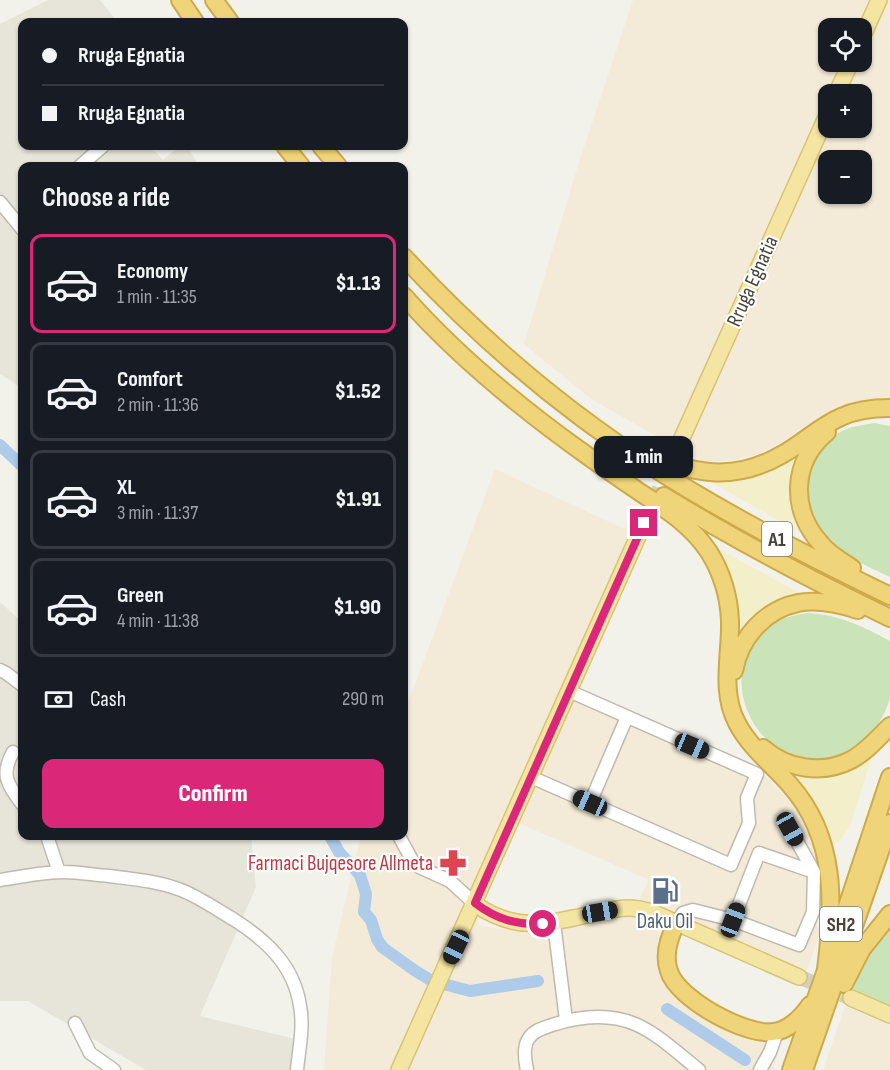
<!DOCTYPE html>
<meta charset="utf-8">
<style>
body{margin:0;font-family:"Sofia Sans Condensed",sans-serif;background:#20242c;color:#f1f3f6;height:100vh;display:flex;flex-direction:column;font-size:22px;white-space:nowrap}
*{box-sizing:border-box;margin:0}
p{font-size:20px;color:#9ea1a6}
.icon{flex:none;width:33px;height:33px;fill:none;stroke:currentColor;stroke-width:2;stroke-linecap:round;stroke-linejoin:round}
.map{position:relative;flex:1;overflow:hidden}
.details{position:absolute;left:18px;top:162px;width:390px;height:678px;display:flex;flex-direction:column;background:#171b24;border-radius:12px;box-shadow:0 2px 4px #0004}
.details>*{flex:none}
.top-card{position:absolute;left:18px;top:18px;width:390px;height:132px;border-radius:12px;box-shadow:0 2px 4px #0004;display:grid;align-content:center;height:132px;padding:0 24px;background:#171b24}
.tools{position:absolute;left:818px;top:18px;display:grid;gap:12px}
.tools a{display:grid;place-items:center;width:54px;height:54px;border-radius:12px;background:#171b24;box-shadow:0 2px 4px #0004;font-size:30px}
.end{position:absolute;width:27px;height:27px;margin:-14px;border:8px solid #db2777;background:#fff;box-shadow:0 0 0 3px #fff}
.from{border-radius:50%}
.bubble{position:absolute;height:42px;border-radius:12px;background:#171b24;box-shadow:0 2px 4px #0004;font-size:20px;font-weight:800;line-height:42px;text-align:center}
.car{position:absolute;width:18px;height:36px;margin:-18px -9px;border-radius:8px;box-shadow:0 0 4px 2px #0007;background:linear-gradient(#222 24%,#8ab4d8 0 40%,#222 0 76%,#8ab4d8 0 86%,#222 0)}
.top-card b{display:flex;align-items:center;gap:21px;height:57px;font-size:22px}
.top-card b+b{border-top:2px solid #363941}
.top-card i{width:15px;height:15px;background:#f1f3f6}
ul{padding:0;list-style:none}
li{display:flex;align-items:center;gap:18px;height:99px;margin:0 12px 9px;padding:0 12px;border:3px solid #363941;border-radius:12px}
li div{flex:1}
li b{display:block;font-size:22px}
li em{font-style:normal;font-weight:800}
li.on{border-color:#db2777}
li>.icon{width:54px;height:54px;stroke-width:1.5}
h2{padding:0 24px;font-size:27px;line-height:72px}
.pay{display:flex;align-items:center;gap:15px;height:66px;padding:0 24px;font-size:22px}
.pay p{margin-inline-start:auto}
.action{display:flex;gap:12px;margin-top:auto;padding:12px 24px}
.action a{flex:1;height:69px;border-radius:12px;background:#db2777;color:#fff;font-size:24px;font-weight:800;line-height:69px;text-align:center}
.map>svg:first-child{display:block}
</style>
<div class="map">
<svg width="890" height="1070" viewBox="0 0 890 1070">
<rect width="100%" height="100%" fill="#f3f2ea"/>
<path fill="#e7e4d9" d="M 48,0 L 100,0 L 115,19 L 111,22 L 22,22 L 22,146 L 151,146 L 163,160 L 179,146 L 187,146 L 199,166 L 22,166 L 22,388 L 0,374 L 0,24 Z
M 0,602 L 22,622 L 22,836 L 251,836 L 256,887 L 200,1016 L 300,1040 L 297,1070 L 146,1070 L 28,1001 L 0,1001 Z"/>
<path fill="#f3ead8" fill-rule="evenodd" d="M 633,0 L 890,0 L 890,399 L 860,401 L 835,409 L 778,444 L 754,456 L 727,461 L 705,462 L 684,453 L 665,441 L 591,399 L 524,344 L 580,159 ZM 828,28 L 861,28 L 861,62 L 828,62 ZM 828,94 L 861,94 L 861,128 L 828,128 ZM 828,160 L 861,160 L 861,194 L 828,194 Z
M 495,469 L 625,529 L 632,515 L 644,523 L 571,686 L 764,775 L 792,803 L 811,838 L 820,865 L 823,898 L 815,922 L 821,930 L 807,970 L 640,898 L 649,880 L 512,820 L 475,903 L 479,926 L 539,934 L 607,915 L 635,914 L 653,922 L 659,932 L 662,964 L 727,1025 L 779,1052 L 773,1070 L 324,1070 L 332,957 L 361,836 L 404,836 L 404,714 Z
M 845,1006 L 890,1025 L 890,1070 L 823,1070 Z"/>
<path fill="#cbe3b8" d="M 874,423 L 890,426 L 890,577 C 868,566 843,557 826,538 C 795,505 801,453 842,431 C 852,426 863,425 874,423 Z
M 808,613 C 840,615 862,626 890,641 C 890,658 890,679 890,696 C 888,713 870,739 855,747 C 844,753 833,758 820,759 C 749,765 710,662 773,624 C 783,617 796,615 808,613 Z
M 890,926 L 890,1007 L 850,990 C 858,965 874,946 890,926 Z"/>
<path fill="#f3efcb" d="M 804,447 L 803,532 L 801,533 L 705,479 Z
M 715,547 L 802,594 L 756,616 L 737,638 Z
M 873,753 L 850,826 L 839,842 L 832,844 L 783,769 Z"/>
<g fill="none" stroke-linecap="round" stroke-linejoin="round">
<path stroke="#aecbe9" stroke-width="12" d="M 0,445 L 22,466
M 330,836 L 339,852 L 360,875 L 366,894 L 364,912 L 371,920 L 377,939 L 382,947 L 414,970 L 432,981 L 470,991 L 538,981
M 667,1009 L 745,1060"/>
<path stroke="#d1cfc7" stroke-width="15" stroke-dasharray="15 8" stroke-linecap="butt" d="M 644,523 L 670,466
M 799,977 L 851,998"/>
<defs>
<path id="minor" d="M 80,166 L 103,146
M 0,202 L 22,229
M 0,670 L 6,673 L 22,685
M 13,752 C 0,775 8,785 22,804
M 531,777 L 731,865 L 749,823 L 747,798 L 757,774 L 569,691
M 590,803 L 627,717
M 47,836 L 59,872
M 399,836 L 412,860 L 419,867 L 450,881 L 475,904
M 0,880 C 21,877 42,872 64,872 C 79,872 94,875 109,876 C 133,879 158,881 181,890 C 199,897 216,909 233,919 C 266,940 294,965 300,1006 C 304,1027 299,1049 297,1070
M 733,920 L 759,853 L 814,872
M 677,922 L 683,913 L 693,910 L 733,920 L 799,945 L 813,912 L 814,872 L 790,829
M 554,923 L 566,1020
M 75,1023 L 90,1053 L 114,1070
M 527,1070 C 525,1061 523,1046 529,1038 C 534,1030 544,1028 552,1025 C 580,1016 608,1013 635,1024 C 657,1033 680,1055 699,1070
M 760,1070 L 770,1052 L 777,1032"/>
<path id="major" d="M 861,40 L 879,0
M 836,94 L 851,62
M 677,449 L 828,113
M 475,904 C 513,931 544,925 587,915 C 601,912 615,908 629,908 C 637,908 645,910 652,912 L 799,977
M 851,998 L 890,1015
M 399,1070 L 644,523"/>
<path id="highway" d="M 180,0 L 195,22
M 214,0 L 230,22
M 285,146 L 301,166
M 321,146 L 338,166
M 404,257 C 478,337 562,409 654,468 C 729,516 810,557 890,596
M 404,296 C 455,354 522,409 585,454 C 603,467 622,480 641,493 C 666,509 692,526 709,552 C 722,573 729,596 730,621 C 731,655 720,691 737,723 C 750,748 772,764 790,785 C 837,838 834,905 826,970
M 827,432 C 791,462 790,511 822,545 C 830,555 842,561 852,568
M 644,450 C 691,476 735,482 783,454 C 803,443 820,426 841,417 C 856,410 873,408 890,408
M 664,496 C 737,541 813,581 890,618
M 734,671 C 740,638 764,610 798,603 C 817,599 839,604 858,610
M 763,748 C 787,769 822,775 851,760 C 866,752 878,738 890,726
M 677,922 C 669,937 663,954 669,971 C 677,999 746,1036 773,1032 C 788,1031 802,1017 810,1005
M 844,984 L 862,949 L 890,914
M 791,1070 L 826,970 L 890,777
M 804,1070 L 890,823"/>
</defs>
<use href="#minor" stroke="#bebaae" stroke-width="15"/>
<use href="#major" stroke="#d7c474" stroke-width="18"/>
<use href="#highway" stroke="#cdab4b" stroke-width="20"/>
<use href="#minor" stroke="#fff" stroke-width="12"/>
<use href="#major" stroke="#f4e5a3" stroke-width="15"/>
<use href="#highway" stroke="#efd47a" stroke-width="16"/>
</g>
<g fill="none" stroke-linecap="round" stroke-linejoin="round">
<path stroke="#db2777" stroke-width="8" d="M 543,924 C 516,925 496,919 475,903 L 644,523"/>
</g>
<defs>
<symbol id="pharmacy-bare" viewBox="-9 -9 18 18"><path d="M-2-6h4v4h4v4h-4v4h-4v-4h-4v-4h4Z" fill="#e0444e" stroke="#fff" stroke-width="2.5" paint-order="stroke"/></symbol>
<symbol id="fuel-bare" viewBox="-9 -9 18 18"><path d="M-5.5-6h7V0h2V4h1.3V-2.5L3-4.5l.8-.8L6-3V5H2.5V1h-1V6h-7ZM-4.2-4.7v3.2H.2V-4.7Z" fill="#5c6f8a" stroke="#fff" stroke-width="2.5" paint-order="stroke"/></symbol>
</defs>
<g fill-rule="evenodd">
<use href="#pharmacy-bare" x="434" y="844" width="38" height="38"/>
<use href="#fuel-bare" x="646" y="872" width="38" height="38"/>
</g>
<g text-anchor="middle" stroke-width="4.5" stroke-linejoin="round" paint-order="stroke">
<g fill="#fff" stroke="#7e7b74" stroke-width="1.5">
<rect x="762" y="522" width="30" height="34" rx="4.5"/>
<rect x="820" y="907" width="42" height="34" rx="4.5"/>
</g>
<g font-size="20" font-weight="bold" fill="#474339">
<text x="777" y="546">A1</text>
<text x="841" y="931">SH2</text>
</g>
<g font-size="21" fill="#474339" stroke="#fff">
<text transform="translate(752 281) rotate(-66)" y="7">Rruga Egnatia</text>
</g>
<g font-size="21" fill="#be3a42" stroke="#fff" text-anchor="end">
<text x="433" y="870">Farmaci Bujqesore Allmeta</text>
</g>
<g font-size="21" fill="#4e5e75" stroke="#fff">
<text x="665" y="928">Daku Oil</text>
</g>
</g>
</svg>
<div class="tools">
<a><svg class="icon" aria-label="locate" viewBox="0 0 24 24"><circle cx="12" cy="12" r="6"/><path d="M12 2v4M12 18v4M2 12h4M18 12h4"/></svg></a>
<a>+</a>
<a>−</a>
</div>
<i class="end from" style="left:543px;top:924px"></i>
<i class="end" style="left:644px;top:523px"></i>
<div class="bubble" style="left:594px;top:436px;width:99px">1 min</div>
<i class="car" style="left:692px;top:746px;rotate:113deg"></i>
<i class="car" style="left:590px;top:803px;rotate:294deg"></i>
<i class="car" style="left:790px;top:829px;rotate:151deg"></i>
<i class="car" style="left:600px;top:912px;rotate:81deg"></i>
<i class="car" style="left:733px;top:920px;rotate:21deg"></i>
<i class="car" style="left:456px;top:947px;rotate:205deg"></i>
<div class="top-card">
<b><i class="from"></i>Rruga Egnatia</b>
<b><i></i>Rruga Egnatia</b>
</div>
<section class="details">
<h2>Choose a ride</h2>
<ul>
<li class="on"><svg class="icon" aria-label="car" viewBox="0 0 24 24"><path d="M5 17H2v-5l4-1 3-4h7l3 4 3 1v5h-3M9 17h6M6 11h13"/><circle cx="7" cy="17" r="2"/><circle cx="17" cy="17" r="2"/></svg><div><b>Economy</b><p>1 min · 11:35</p></div><em>$1.13</em></li>
<li><svg class="icon" aria-label="car" viewBox="0 0 24 24"><path d="M5 17H2v-5l4-1 3-4h7l3 4 3 1v5h-3M9 17h6M6 11h13"/><circle cx="7" cy="17" r="2"/><circle cx="17" cy="17" r="2"/></svg><div><b>Comfort</b><p>2 min · 11:36</p></div><em>$1.52</em></li>
<li><svg class="icon" aria-label="car" viewBox="0 0 24 24"><path d="M5 17H2v-5l4-1 3-4h7l3 4 3 1v5h-3M9 17h6M6 11h13"/><circle cx="7" cy="17" r="2"/><circle cx="17" cy="17" r="2"/></svg><div><b>XL</b><p>3 min · 11:37</p></div><em>$1.91</em></li>
<li><svg class="icon" aria-label="car" viewBox="0 0 24 24"><path d="M5 17H2v-5l4-1 3-4h7l3 4 3 1v5h-3M9 17h6M6 11h13"/><circle cx="7" cy="17" r="2"/><circle cx="17" cy="17" r="2"/></svg><div><b>Green</b><p>4 min · 11:38</p></div><em>$1.90</em></li>
</ul>
<div class="pay"><svg class="icon" aria-label="cash" viewBox="0 0 24 24"><path d="M3 7h18v10H3z"/><circle cx="12" cy="12" r="2"/></svg>Cash<p>290 m</p></div>
<div class="action"><a>Confirm</a></div>
</section>
</div>
